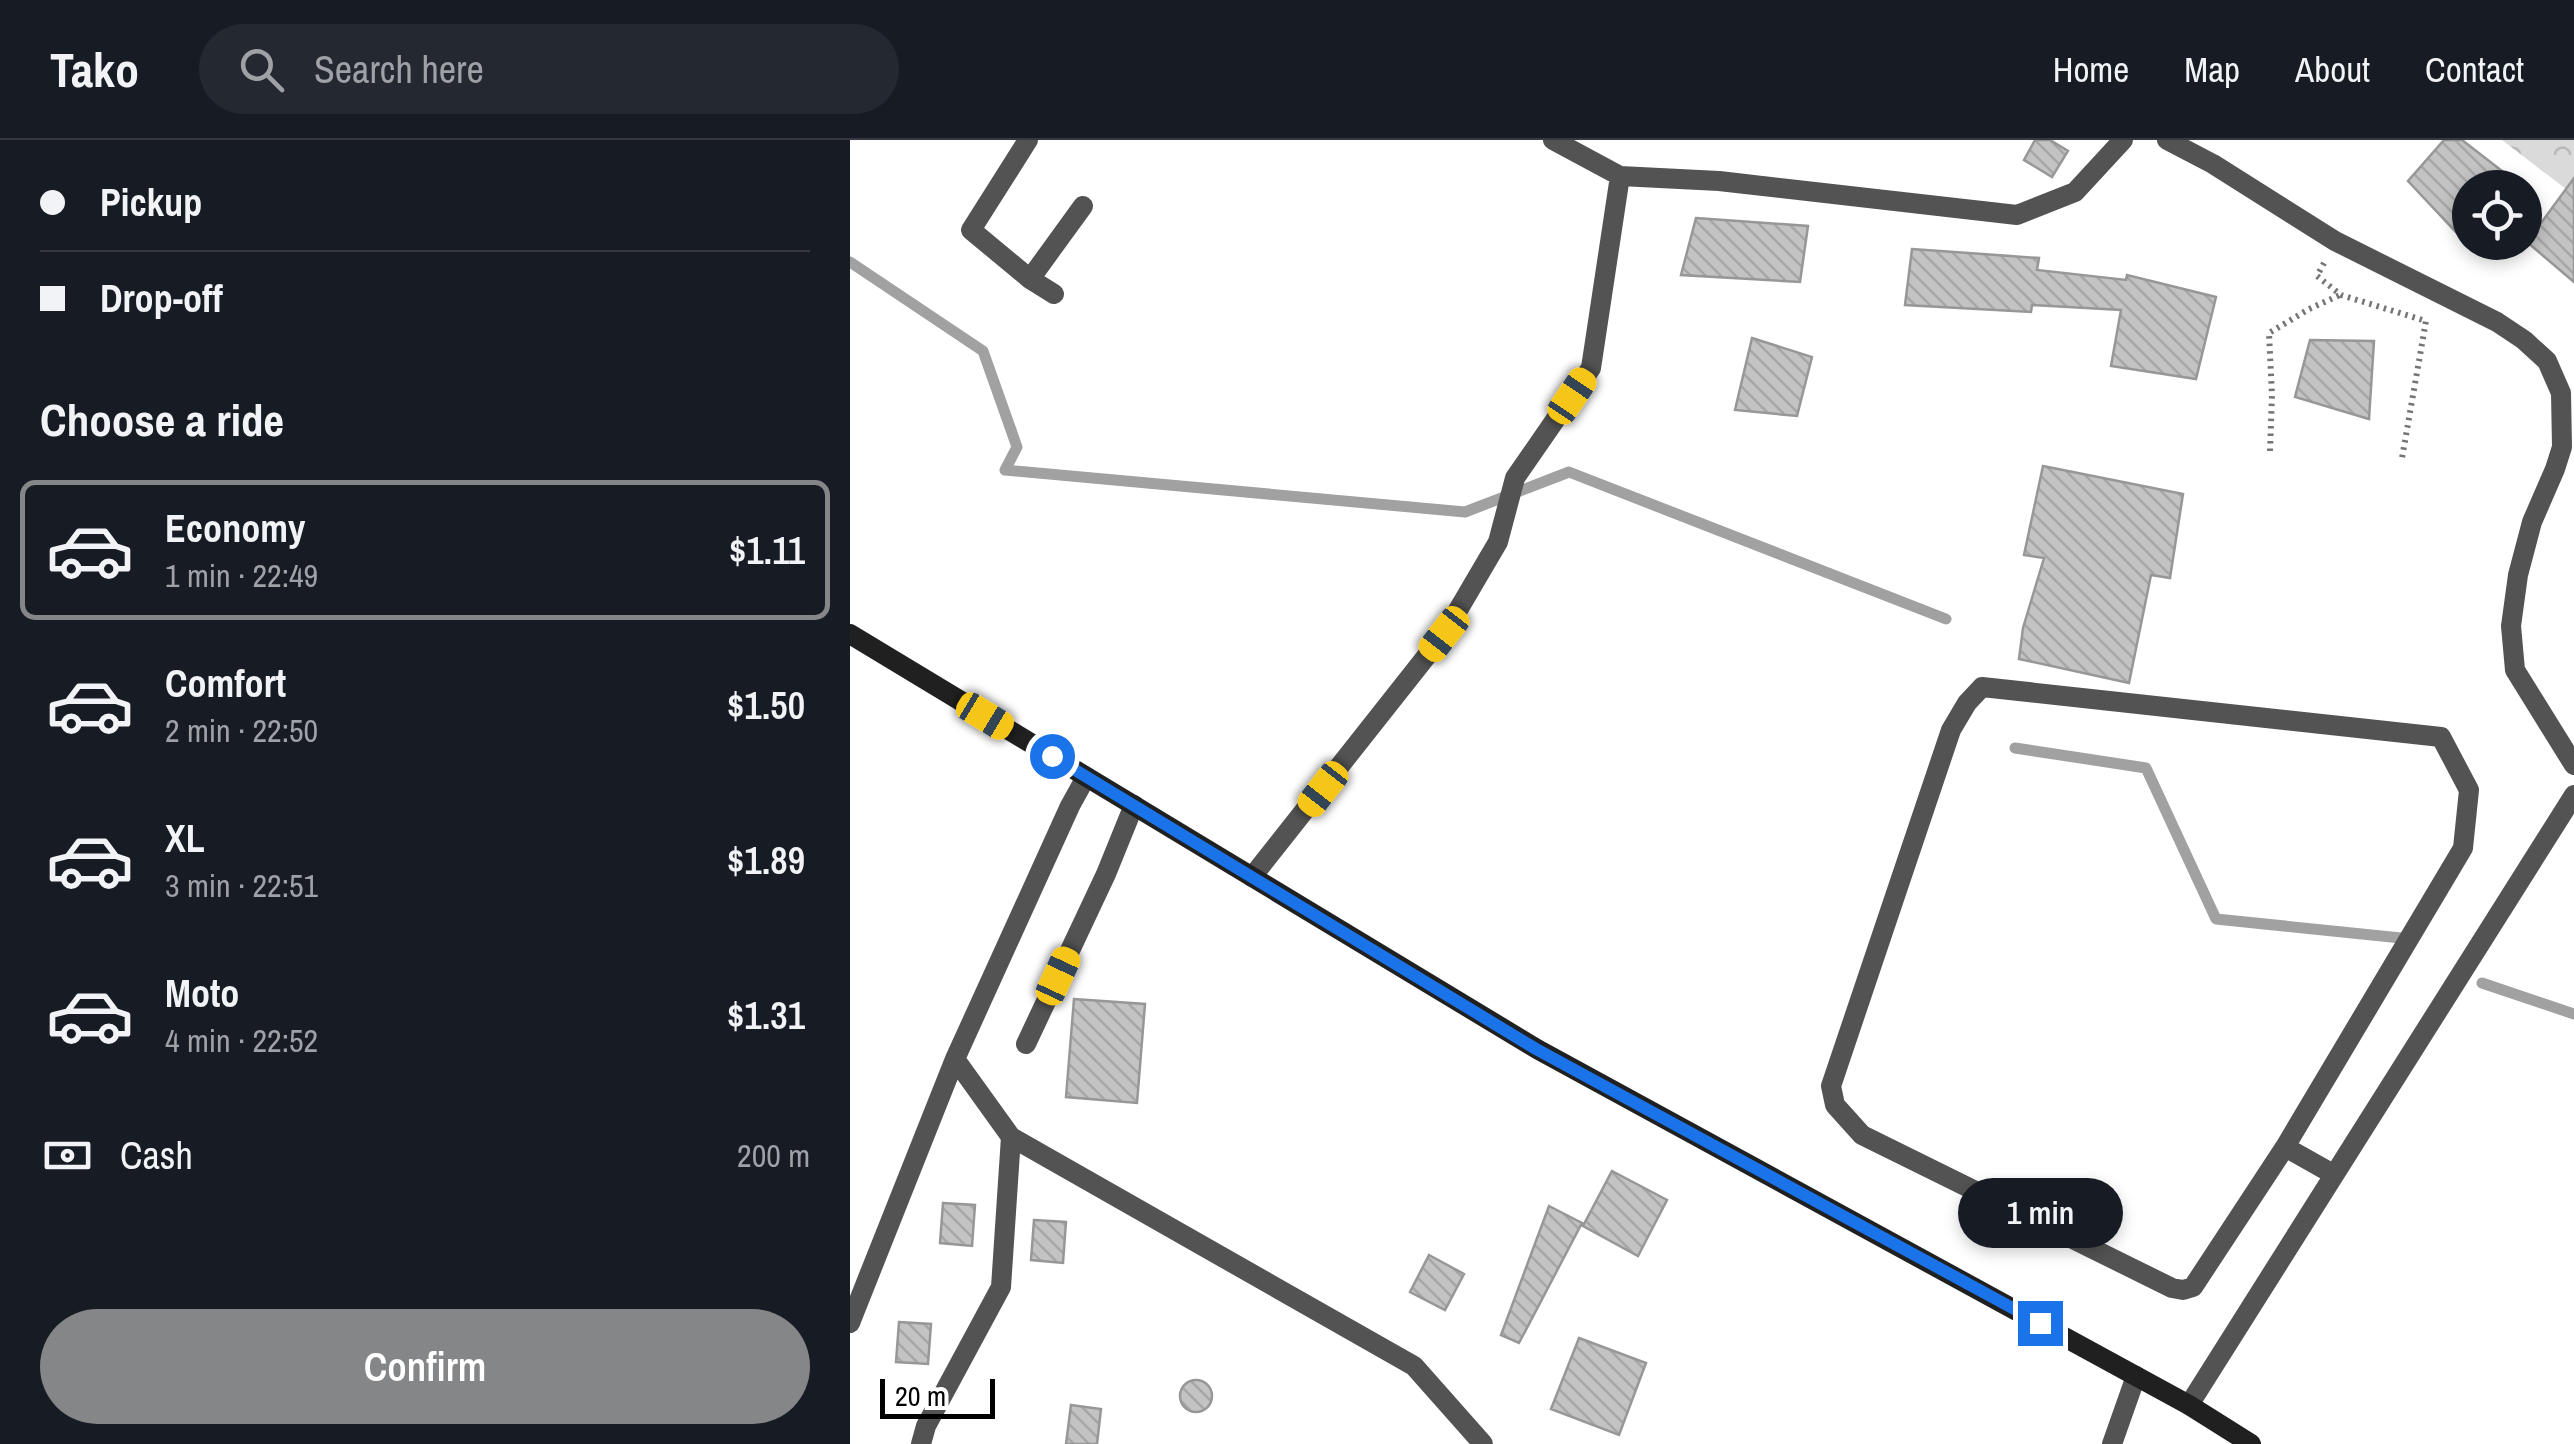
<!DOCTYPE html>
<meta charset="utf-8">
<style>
body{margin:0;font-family:"Archivo Narrow",sans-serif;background:#242831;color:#f1f3f6;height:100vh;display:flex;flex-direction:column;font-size:38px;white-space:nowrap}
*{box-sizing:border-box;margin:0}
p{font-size:32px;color:#9ea1a6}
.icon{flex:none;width:55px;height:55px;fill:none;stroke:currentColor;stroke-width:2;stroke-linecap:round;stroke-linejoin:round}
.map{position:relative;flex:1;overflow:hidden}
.drawer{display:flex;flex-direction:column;background:#171b24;width:850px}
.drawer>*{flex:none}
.guide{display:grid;align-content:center;height:220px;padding:0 40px;background:#171b24}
.tools{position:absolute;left:1602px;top:30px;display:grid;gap:20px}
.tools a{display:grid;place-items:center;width:90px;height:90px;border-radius:50%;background:#171b24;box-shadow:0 5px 15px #0003;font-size:50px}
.scale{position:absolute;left:30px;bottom:25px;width:115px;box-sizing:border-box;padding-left:10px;border:5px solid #000;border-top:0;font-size:28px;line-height:35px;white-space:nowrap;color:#000;-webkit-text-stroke:8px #fff;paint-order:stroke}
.end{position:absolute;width:45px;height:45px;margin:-22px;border:12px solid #1a73e8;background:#fff;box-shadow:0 0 0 5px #fff}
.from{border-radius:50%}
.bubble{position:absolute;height:70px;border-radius:35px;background:#171b24;box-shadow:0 5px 15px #0003;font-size:32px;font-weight:600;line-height:70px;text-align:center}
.car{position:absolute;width:30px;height:60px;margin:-30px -15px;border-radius:12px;box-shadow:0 0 8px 2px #0007;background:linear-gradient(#f5c518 24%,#345 0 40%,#f5c518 0 76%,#345 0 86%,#f5c518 0)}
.guide b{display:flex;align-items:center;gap:35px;height:95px;font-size:38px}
.guide b+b{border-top:2px solid #363941}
.guide i{width:25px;height:25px;background:#f1f3f6}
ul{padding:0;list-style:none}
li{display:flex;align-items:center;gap:30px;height:140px;margin:0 20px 15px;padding:0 20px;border:5px solid transparent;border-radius:15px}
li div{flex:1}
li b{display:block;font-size:38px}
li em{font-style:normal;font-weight:600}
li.on{border-color:#858687}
li>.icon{width:90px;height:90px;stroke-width:1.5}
h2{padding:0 40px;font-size:45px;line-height:120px}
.pay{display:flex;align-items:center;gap:25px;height:110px;padding:0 40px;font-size:38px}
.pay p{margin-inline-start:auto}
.button{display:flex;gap:20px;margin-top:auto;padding:20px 40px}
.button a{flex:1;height:115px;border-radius:60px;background:#858687;color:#fff;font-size:40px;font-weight:600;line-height:115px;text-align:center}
header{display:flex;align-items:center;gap:60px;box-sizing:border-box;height:140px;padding:0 50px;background:#171b24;border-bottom:2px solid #363941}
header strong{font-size:48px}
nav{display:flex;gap:55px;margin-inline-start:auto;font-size:35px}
.search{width:700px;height:90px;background:#242831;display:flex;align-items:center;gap:25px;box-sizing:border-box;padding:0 35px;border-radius:55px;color:#9ea1a6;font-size:38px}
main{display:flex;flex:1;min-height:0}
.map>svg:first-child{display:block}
</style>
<header>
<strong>Tako</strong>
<div class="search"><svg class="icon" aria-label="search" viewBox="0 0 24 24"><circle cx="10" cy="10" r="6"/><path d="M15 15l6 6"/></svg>Search here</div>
<nav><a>Home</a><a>Map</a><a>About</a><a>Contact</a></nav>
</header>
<main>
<section class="drawer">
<div class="guide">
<b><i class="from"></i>Pickup</b>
<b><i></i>Drop-off</b>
</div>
<h2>Choose a ride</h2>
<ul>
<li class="on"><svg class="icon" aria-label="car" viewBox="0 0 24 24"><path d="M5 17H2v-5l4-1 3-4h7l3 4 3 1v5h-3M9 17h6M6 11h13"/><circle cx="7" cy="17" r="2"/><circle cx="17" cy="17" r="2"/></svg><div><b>Economy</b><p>1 min · 22:49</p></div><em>$1.11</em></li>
<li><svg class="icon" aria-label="car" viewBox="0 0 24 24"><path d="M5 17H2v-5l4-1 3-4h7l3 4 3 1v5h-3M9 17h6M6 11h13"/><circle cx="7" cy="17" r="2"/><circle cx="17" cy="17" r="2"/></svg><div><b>Comfort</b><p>2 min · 22:50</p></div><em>$1.50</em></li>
<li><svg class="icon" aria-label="car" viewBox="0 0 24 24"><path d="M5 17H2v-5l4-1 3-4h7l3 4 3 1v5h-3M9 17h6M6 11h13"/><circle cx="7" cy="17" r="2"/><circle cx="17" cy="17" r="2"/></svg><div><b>XL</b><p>3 min · 22:51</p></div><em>$1.89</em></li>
<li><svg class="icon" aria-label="car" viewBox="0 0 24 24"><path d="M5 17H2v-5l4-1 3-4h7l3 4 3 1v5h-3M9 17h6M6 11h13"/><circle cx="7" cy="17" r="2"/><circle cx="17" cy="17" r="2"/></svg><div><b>Moto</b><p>4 min · 22:52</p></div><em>$1.31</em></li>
</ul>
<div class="pay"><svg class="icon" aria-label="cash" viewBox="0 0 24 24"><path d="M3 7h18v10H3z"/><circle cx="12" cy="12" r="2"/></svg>Cash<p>200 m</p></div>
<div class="button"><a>Confirm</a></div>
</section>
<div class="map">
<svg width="1724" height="1304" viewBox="0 0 1724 1304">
<defs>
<pattern id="forest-crowns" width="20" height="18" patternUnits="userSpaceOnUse" patternTransform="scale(2.5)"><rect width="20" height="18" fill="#dadada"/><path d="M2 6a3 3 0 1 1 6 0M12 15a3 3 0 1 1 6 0" fill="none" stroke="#b9b9b9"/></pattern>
<pattern id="building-back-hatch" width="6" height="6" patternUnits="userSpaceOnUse" patternTransform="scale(2.5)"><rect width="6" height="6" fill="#c3c3c3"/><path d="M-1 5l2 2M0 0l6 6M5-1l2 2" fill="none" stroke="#a6a6a6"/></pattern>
</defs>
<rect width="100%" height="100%" fill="#fff"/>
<path fill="url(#forest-crowns)" d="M 1652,0 L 1724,0 L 1724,55 L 1716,49 Z"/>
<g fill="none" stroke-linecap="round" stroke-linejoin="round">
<path stroke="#a1a1a1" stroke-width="11" d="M 0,122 L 133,211 L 167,307 L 155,330 L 615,372 L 719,332 L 1096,479
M 1165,608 L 1296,628 L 1366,779 L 1551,798
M 1632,843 L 1724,874"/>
</g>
<path fill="url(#building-back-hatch)" stroke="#979797" stroke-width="2.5" d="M 1185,0 L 1200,0 L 1218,11 L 1202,37 L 1174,20 Z
M 1594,0 L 1612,0 L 1674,48 L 1620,48 L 1620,107 L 1558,41 Z
M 1724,38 L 1724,142 L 1677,102 Z
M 846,78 L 958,86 L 950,142 L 831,135 Z
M 1062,109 L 1189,118 L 1187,130 L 1276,140 L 1277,135 L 1366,157 L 1346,239 L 1261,226 L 1271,170 L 1182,165 L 1181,172 L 1055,165 Z
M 902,198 L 962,217 L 947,276 L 885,270 Z
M 1460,200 L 1524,201 L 1519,279 L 1445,257 Z
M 1193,326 L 1333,354 L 1320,438 L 1301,435 L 1279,543 L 1169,519 L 1173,488 L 1194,418 L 1174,415 Z
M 224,859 L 295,864 L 287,963 L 216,957 Z
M 762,1031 L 817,1060 L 788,1116 L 733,1086 Z
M 93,1063 L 125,1065 L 122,1106 L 90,1103 Z
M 699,1066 L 732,1083 L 669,1203 L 651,1195 Z
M 184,1080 L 216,1082 L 213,1123 L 181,1120 Z
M 579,1115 L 614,1134 L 595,1170 L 560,1152 Z
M 49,1182 L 81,1184 L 78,1224 L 46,1222 Z
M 729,1198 L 796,1223 L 769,1295 L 701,1269 Z
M330 1256a16 16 0 1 1 32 0a16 16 0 1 1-32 0Z
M 221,1265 L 251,1269 L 247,1304 L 216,1304 Z"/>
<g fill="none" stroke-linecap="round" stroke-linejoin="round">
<path stroke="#757575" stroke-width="6" stroke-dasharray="2.5 5" stroke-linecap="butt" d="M 1474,123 L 1467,136 L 1491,155 L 1576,181 L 1552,318
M 1420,311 L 1422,255 L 1419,193 L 1459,169 L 1490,155"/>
<path stroke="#535353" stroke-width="20" d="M 178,0 L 121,90 L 180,139 L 204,154
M 703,0 L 770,36 L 869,41 L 1167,75 L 1225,52 L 1273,0
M 1317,0 L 1363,24 L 1485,101 L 1647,182 L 1674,200 L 1697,221 L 1711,253 L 1712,307 L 1705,329 L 1682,382 L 1668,435 L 1661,486 L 1665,530 L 1724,625
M 180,139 L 233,66
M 1132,547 L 1591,597 L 1619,650 L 1613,708 L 1435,1007 L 1343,1147 L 1333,1150 L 1322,1148 L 1012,995 L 985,965 L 981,946 L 1101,590 L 1117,563 Z
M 402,737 L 594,494 L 648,402 L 665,338 L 741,228 L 770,36
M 176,904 L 256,734 L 284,665
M 105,919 L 161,997 L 564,1226 L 633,1304
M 1435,1007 L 1483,1034
M 0,1183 L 105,919 L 220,666 L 236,637
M 1339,1265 L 1724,655
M 71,1304 L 76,1286 L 151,1147 L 161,997
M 1262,1304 L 1286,1236"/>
<path stroke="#202020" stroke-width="20" d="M 0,494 L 687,909 L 1339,1265 L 1401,1304"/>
</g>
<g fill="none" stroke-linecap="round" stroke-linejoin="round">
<path stroke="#1a73e8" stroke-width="12" d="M 202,616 L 686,909 L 1190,1183"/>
</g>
</svg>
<div class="tools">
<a><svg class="icon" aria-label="locate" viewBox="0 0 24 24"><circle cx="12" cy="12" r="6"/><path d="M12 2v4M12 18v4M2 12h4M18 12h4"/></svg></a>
</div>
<div class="scale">20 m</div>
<i class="end from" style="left:202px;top:616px"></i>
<i class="end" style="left:1190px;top:1183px"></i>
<div class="bubble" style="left:1108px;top:1038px;width:165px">1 min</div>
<i class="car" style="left:722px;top:256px;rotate:34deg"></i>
<i class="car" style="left:594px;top:494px;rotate:218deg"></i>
<i class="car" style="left:135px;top:576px;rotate:121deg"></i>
<i class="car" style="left:473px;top:649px;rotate:218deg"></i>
<i class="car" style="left:208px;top:836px;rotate:25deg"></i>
</div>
</main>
